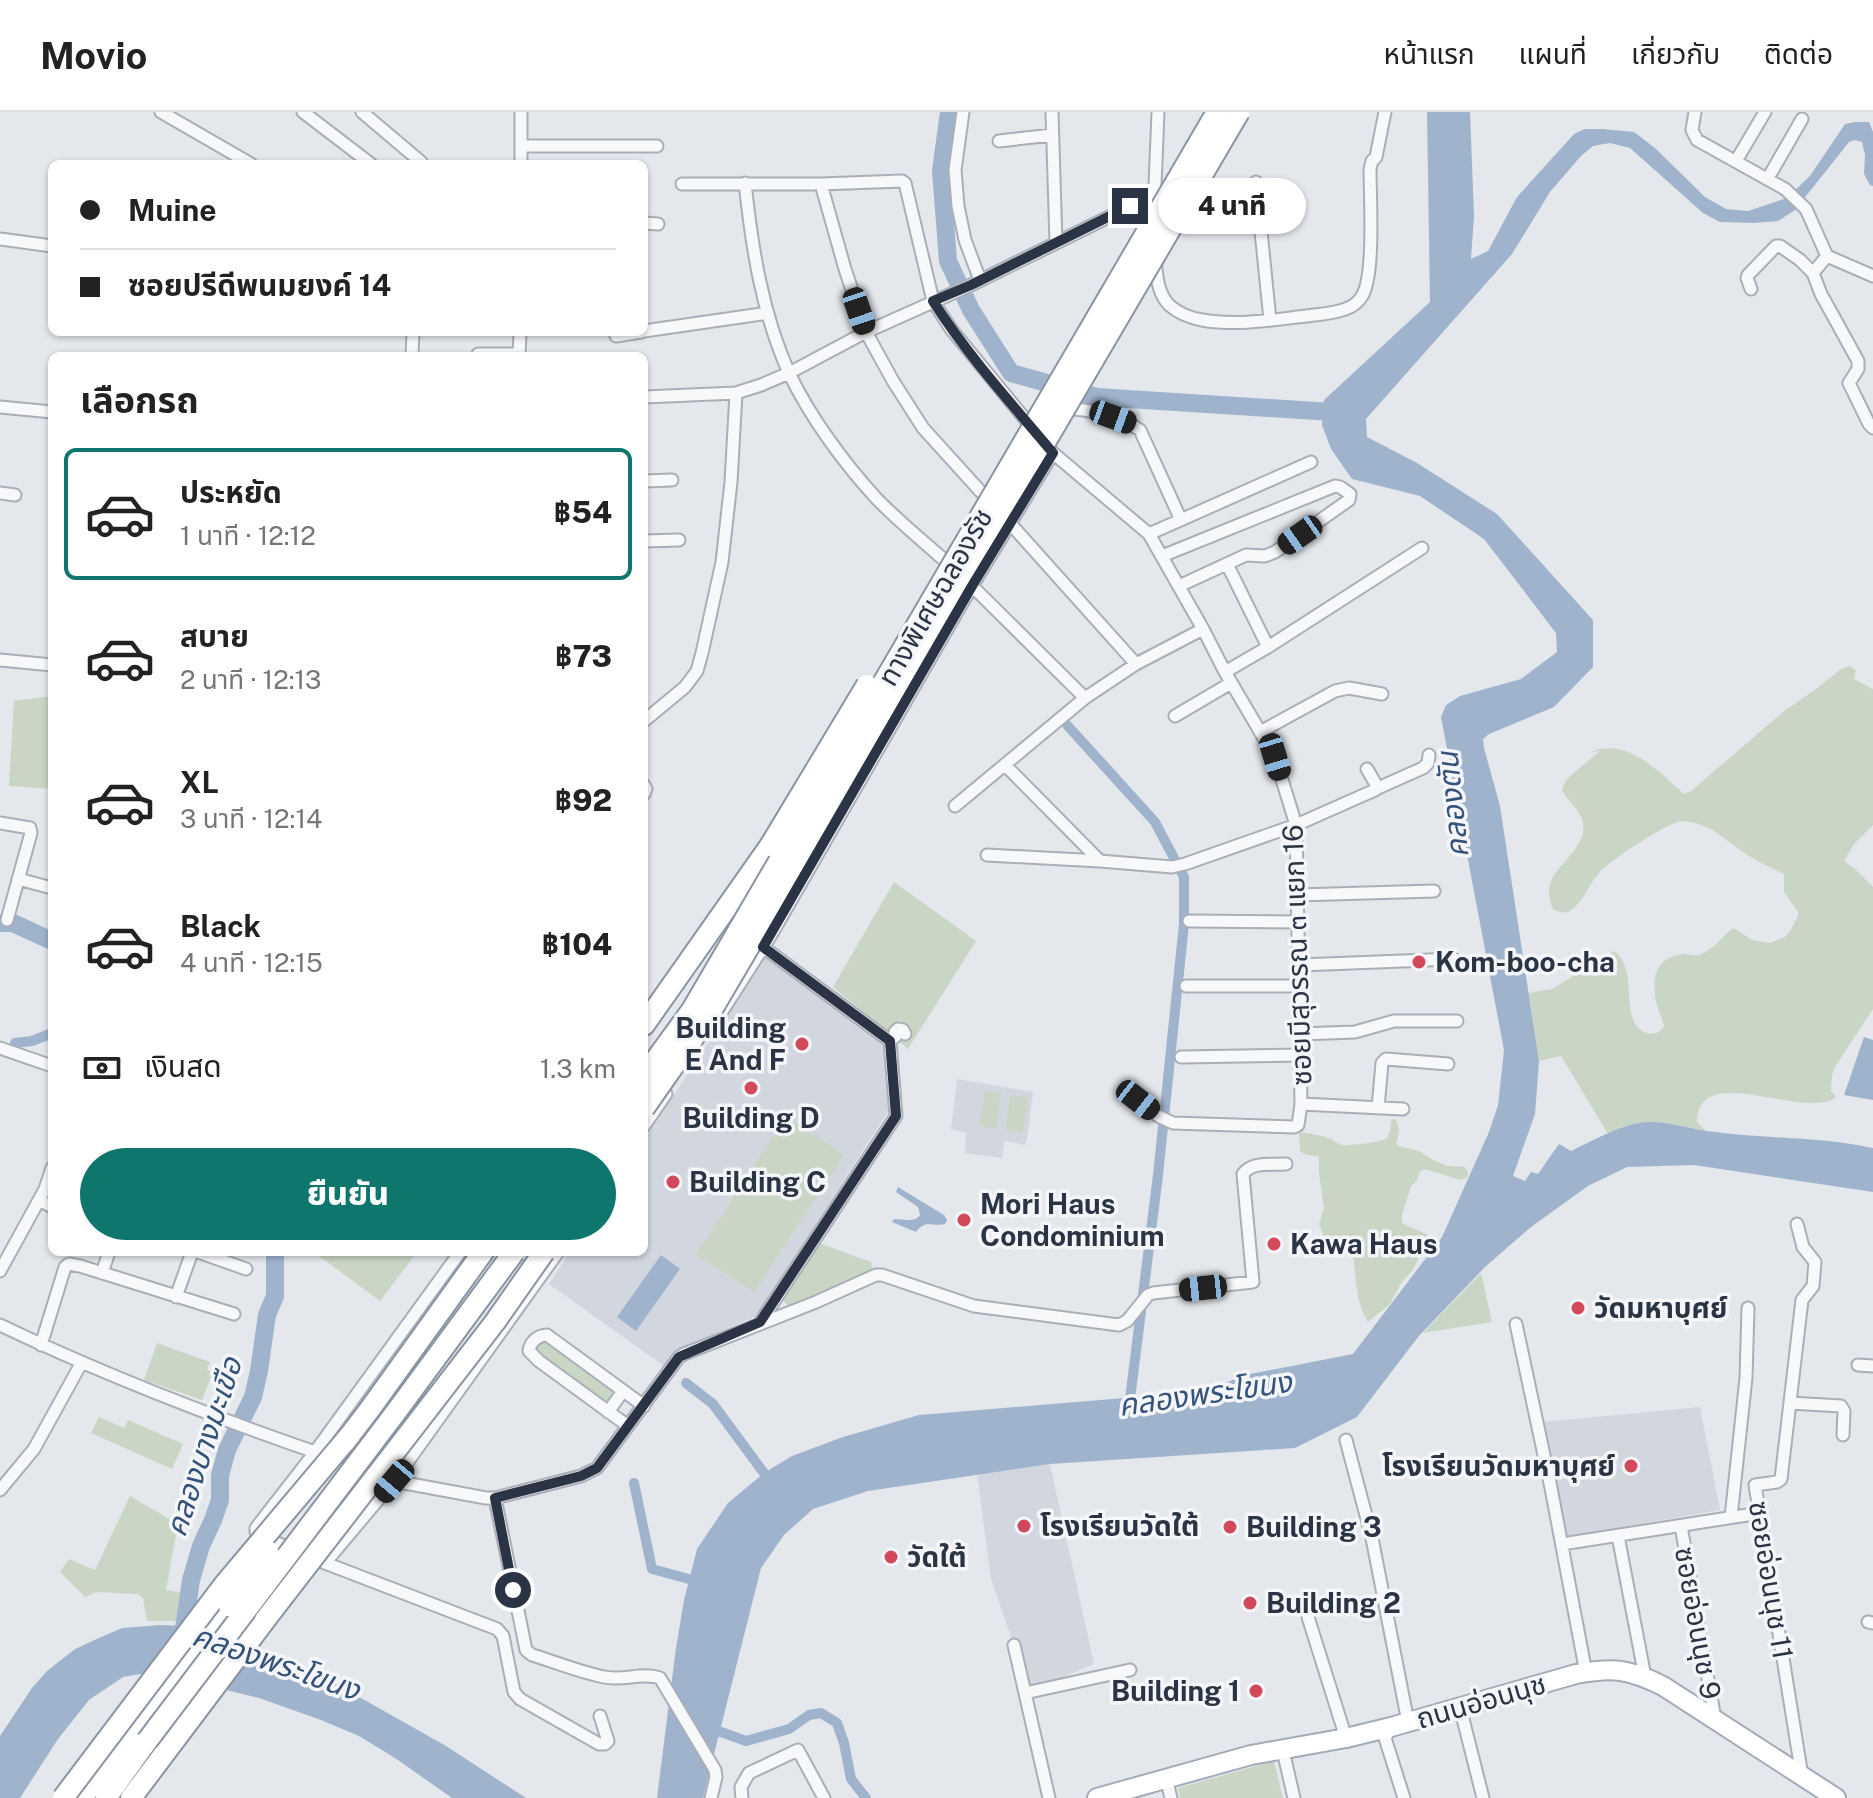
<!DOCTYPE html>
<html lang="th">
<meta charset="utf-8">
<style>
body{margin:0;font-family:"Public Sans","Noto Sans Thai",sans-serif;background:#f2f2f2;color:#222;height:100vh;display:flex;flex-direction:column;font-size:30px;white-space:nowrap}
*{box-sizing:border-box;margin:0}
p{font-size:26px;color:#767676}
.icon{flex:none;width:44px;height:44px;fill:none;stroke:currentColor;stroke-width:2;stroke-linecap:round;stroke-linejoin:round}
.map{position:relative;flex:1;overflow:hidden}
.drawer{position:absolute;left:48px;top:240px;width:600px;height:904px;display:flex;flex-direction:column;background:#fff;border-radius:12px;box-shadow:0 2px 6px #0004}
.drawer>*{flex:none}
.top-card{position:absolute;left:48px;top:48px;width:600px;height:176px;border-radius:12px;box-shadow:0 2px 6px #0004;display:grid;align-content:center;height:176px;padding:0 32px;background:#fff}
.end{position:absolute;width:36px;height:36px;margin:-18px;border:10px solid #2b3445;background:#fff;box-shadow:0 0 0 4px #fff}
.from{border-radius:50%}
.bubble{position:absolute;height:56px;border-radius:28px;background:#fff;box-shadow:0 2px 6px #0004;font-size:26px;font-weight:800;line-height:56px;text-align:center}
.car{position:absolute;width:24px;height:48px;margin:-24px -12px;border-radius:10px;box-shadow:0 0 6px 2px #0007;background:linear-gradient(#222 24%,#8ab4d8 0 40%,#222 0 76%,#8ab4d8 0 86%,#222 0)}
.top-card b{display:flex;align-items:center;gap:28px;height:76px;font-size:30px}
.top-card b+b{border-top:2px solid #e0e0e0}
.top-card i{width:20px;height:20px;background:#222}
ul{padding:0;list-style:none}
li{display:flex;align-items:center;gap:24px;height:132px;margin:0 16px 12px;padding:0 16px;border:4px solid transparent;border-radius:12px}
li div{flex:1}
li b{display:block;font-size:30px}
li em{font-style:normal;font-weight:800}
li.on{border-color:#0f766e}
li>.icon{width:72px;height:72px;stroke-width:1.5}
h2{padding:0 32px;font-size:36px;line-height:96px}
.pay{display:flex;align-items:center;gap:20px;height:88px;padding:0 32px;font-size:30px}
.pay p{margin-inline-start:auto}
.cta{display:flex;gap:16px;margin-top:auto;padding:16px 32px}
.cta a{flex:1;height:92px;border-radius:48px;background:#0f766e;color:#fff;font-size:32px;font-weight:800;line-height:92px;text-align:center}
header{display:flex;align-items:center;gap:48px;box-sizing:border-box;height:112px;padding:0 40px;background:#fff;border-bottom:2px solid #e0e0e0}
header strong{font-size:38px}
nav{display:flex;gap:44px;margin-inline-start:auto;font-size:28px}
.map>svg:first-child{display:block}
</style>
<header>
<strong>Movio</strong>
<nav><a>หน้าแรก</a><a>แผนที่</a><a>เกี่ยวกับ</a><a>ติดต่อ</a></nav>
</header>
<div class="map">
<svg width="1873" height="1686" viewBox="0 0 1873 1686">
<rect width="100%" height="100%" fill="#e4e7ec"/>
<path fill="#d2d6de" d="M 766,844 L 886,932 L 889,998 L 756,1204 L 676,1239 L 664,1254 L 549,1172 L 570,1140 L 644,1140 L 644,1028 Z
M 957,967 L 1033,980 L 1026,1033 L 1004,1029 L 1002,1046 L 965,1041 L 966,1021 L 951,1017 Z
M 1700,1295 L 1720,1398 L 1565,1425 L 1542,1310 Z
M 1050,1352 L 1094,1552 L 1025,1581 L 1014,1533 L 991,1467 L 977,1362 Z"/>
<path fill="#c9d6c5" d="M 1849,554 L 1856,558 L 1854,567 L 1873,577 L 1873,713 L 1854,732 L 1844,749 L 1855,757 L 1873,775 L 1873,897 L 1835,955 L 1832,963 L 1831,979 L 1836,985 C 1806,1010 1698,947 1697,1010 L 1706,1019 L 1673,1012 L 1640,1011 L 1608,1022 L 1561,944 L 1539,949 L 1529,881 L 1552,877 L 1614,839 C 1622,845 1625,853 1627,862 C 1631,880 1625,915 1647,921 C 1655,923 1660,920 1664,914 C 1662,906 1658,899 1656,890 C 1652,867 1654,846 1683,842 C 1689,842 1695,845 1701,842 C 1713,838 1722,826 1730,818 L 1734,816 L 1752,828 L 1770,831 L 1785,825 L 1790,819 L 1798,804 L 1798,800 L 1784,780 L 1784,762 C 1771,756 1758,750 1746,742 C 1723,727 1713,712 1682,709 C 1671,708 1608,750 1600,760 C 1589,771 1584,790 1570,799 C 1565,802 1559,800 1553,797 C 1534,757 1588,745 1583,711 C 1581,698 1567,689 1562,678 L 1565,670 L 1570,664 L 1600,639 L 1591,640 C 1628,625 1659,660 1684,682 L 1691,679 L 1783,600 L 1816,577 L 1841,557 Z
M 52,584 L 52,677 L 9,674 L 14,589 Z
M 894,770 L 976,829 L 908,937 L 833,875 Z
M 985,978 L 1001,981 L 996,1016 L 979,1014 Z
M 1010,984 L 1028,985 L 1023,1021 L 1006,1018 Z
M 786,1005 L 844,1043 L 754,1180 L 696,1143 Z
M 1392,1007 L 1396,1008 C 1400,1016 1399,1022 1396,1031 L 1399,1034 L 1419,1039 L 1433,1048 L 1448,1054 L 1465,1055 L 1468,1061 L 1468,1065 L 1461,1068 L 1424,1057 L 1420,1060 L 1417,1069 L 1411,1074 L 1402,1103 L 1402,1111 L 1428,1123 L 1432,1126 L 1432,1130 L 1428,1137 L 1419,1145 L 1412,1159 L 1401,1171 L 1390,1192 L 1368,1210 C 1355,1189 1356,1165 1353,1141 L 1348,1136 L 1340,1134 L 1329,1139 L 1323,1135 L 1323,1122 L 1319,1112 L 1324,1096 L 1319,1061 L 1319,1045 L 1304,1042 L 1300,1039 L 1299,1020 C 1308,1021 1321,1023 1331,1027 C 1335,1029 1338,1032 1342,1033 C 1348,1034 1384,1030 1387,1026 C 1390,1022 1391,1012 1392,1007 Z
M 819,1131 L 871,1150 L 872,1157 L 869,1161 L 788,1193 L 783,1189 L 783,1186 Z
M 320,1140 L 417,1140 L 380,1189 L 318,1143 Z
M 1481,1161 L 1492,1210 L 1423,1221 Z
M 539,1228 L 546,1228 L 619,1280 L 608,1296 L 534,1238 Z
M 157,1231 L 210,1250 L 207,1258 L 213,1260 L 202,1288 L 144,1268 Z
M 99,1305 L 124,1316 L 128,1308 L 183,1332 L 172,1357 L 91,1321 Z
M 130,1384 L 178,1412 L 166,1478 L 183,1481 L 179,1509 L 147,1509 L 143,1486 L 137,1482 L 97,1480 L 85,1485 L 60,1460 L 69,1447 L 95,1458 Z
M 1274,1649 L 1283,1686 L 1180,1686 L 1178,1676 Z"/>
<path fill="#9fb4cc" d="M 1427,0 L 1470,0 L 1474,104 L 1471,147 L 1488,139 L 1517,85 L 1574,22 L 1585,17 L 1603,17 L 1634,20 L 1655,36 L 1705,85 L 1726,97 L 1748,99 L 1787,86 L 1810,64 L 1845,12 L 1855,10 L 1869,10 L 1873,20 L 1873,74 L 1870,73 L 1864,62 L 1865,43 L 1862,30 L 1855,28 L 1849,30 L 1795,98 L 1778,109 L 1754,111 L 1720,110 L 1703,101 L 1630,36 L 1610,31 L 1593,34 L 1581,44 L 1550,80 L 1512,142 L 1366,307 L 1367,325 L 1417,351 L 1497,402 L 1593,508 L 1593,555 L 1554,595 L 1489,622 L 1483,627 L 1484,636 L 1500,694 L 1539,949 L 1535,1002 L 1513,1064 L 1525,1069 L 1531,1060 L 1538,1062 L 1559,1032 L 1571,1039 C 1590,1030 1619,1014 1639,1011 C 1662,1007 1685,1016 1707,1019 C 1762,1027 1818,1024 1873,1036 L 1873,1080 L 1694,1053 L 1627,1055 L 1588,1074 L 1531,1115 L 1485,1155 L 1418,1225 L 1357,1305 L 1295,1336 L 1050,1352 L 868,1379 L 813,1397 L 784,1423 L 761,1456 L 703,1686 L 657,1686 L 676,1536 L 684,1488 L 697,1437 L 728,1391 L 764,1361 L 792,1344 L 843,1325 L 919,1303 L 1125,1286 L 1226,1271 L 1240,1264 L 1353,1242 L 1442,1125 L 1489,1020 L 1498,993 L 1504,938 L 1441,605 L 1446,593 L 1460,584 L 1521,567 L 1557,540 L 1556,521 L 1484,427 L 1420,384 L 1352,367 L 1331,337 L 1322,313 L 1324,288 L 1430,190 Z
M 1864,925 L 1873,928 L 1873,988 L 1844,983 Z
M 898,1075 L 944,1103 L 947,1108 L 945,1112 C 930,1115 926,1107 916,1120 L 892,1110 L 894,1107 C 903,1107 915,1111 920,1103 L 918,1095 L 896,1080 Z
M 661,1143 L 680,1157 L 636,1219 L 617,1205 Z
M 160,1513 L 192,1514 L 220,1524 L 273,1553 L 338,1573 L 446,1634 L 526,1686 L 452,1686 L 395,1646 L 359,1624 L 321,1608 L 259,1586 L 152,1560 L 123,1565 L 89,1588 L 58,1627 L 20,1686 L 0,1686 L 0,1624 L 32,1576 L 47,1559 L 75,1537 L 99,1526 L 122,1516 Z"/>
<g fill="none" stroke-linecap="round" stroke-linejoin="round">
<path stroke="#9fb4cc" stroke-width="10" d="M 1067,613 L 1155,710 L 1184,765 L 1184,812 L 1158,1063 L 1129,1295
M 15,931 L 32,929 L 52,921
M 686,1271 L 713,1292 L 772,1372
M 634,1371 L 652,1457 L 700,1470
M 710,1616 L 746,1629 L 789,1617 L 809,1603 L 821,1601 L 837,1611 L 844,1631 L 851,1667 L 866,1686"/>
<path stroke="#9fb4cc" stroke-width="18" d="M 949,0 L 941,59 L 948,149 L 971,198 L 1011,261 L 1097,285 L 1347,301
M 0,811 L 13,811 L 52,829
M 182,1530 L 191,1468 L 201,1434 L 213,1408 L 220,1388 L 220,1363 L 227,1338 L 253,1285 L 259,1259 L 267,1203 L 275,1184 L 275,1140"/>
<defs>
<path id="minor" d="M 161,0 L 251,52
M 303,0 L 371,52
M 362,0 L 421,50
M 521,0 L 521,52
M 963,0 L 955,58 L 958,94 L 965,128 L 980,168
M 1052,0 L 1056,131
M 1695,0 L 1692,18 L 1697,28 L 1785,77 L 1806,97 L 1827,144 L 1873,164
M 999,29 L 1052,23
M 521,34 L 657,34
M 1736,49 L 1765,0
M 1768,66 L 1802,7
M 1256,70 L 1270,208
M 745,71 C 752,136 762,201 789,261 C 810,305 844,351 876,386 C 900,411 928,433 953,456
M 682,72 L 821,72 L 902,69 L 905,71 L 933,189 L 951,217 L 1053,341 L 1149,422 L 1203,517 L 1225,560 L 1275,645 L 1296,713 L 1301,992 L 1298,1013 L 1294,1015 L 1173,1011 L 1158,1004 L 1127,980
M 821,72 L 845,157 L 866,220 L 893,269 L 923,316 L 991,391
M 1154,98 L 1158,0
M 644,111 L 658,112
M 0,127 L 52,134
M 1827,144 L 1813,161 L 1821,182 L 1858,249 L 1858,257 L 1849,271 L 1869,312 L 1873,316
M 1155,147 C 1157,164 1157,180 1169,193 C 1178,201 1191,206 1202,208 C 1236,214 1272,208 1306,204 C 1320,202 1335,202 1348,196 C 1353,194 1359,189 1362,184 C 1375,164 1370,84 1370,57 L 1372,49 L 1376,45 L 1385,0
M 1751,177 L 1747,166 L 1748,163 L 1776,134 L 1780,134 L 1800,148 L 1813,161
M 644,219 L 768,201
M 616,224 L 641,220
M 478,242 L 519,242
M 412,244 L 413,220
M 519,244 L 520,220
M 644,285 L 736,281 L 761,273 L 789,261 L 866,220 L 971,173 L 1155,82
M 0,295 L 52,300
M 1074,297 C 1098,299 1120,305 1140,318 L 1181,408
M 644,369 L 672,368
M 0,381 L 15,383
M 1008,409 L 1136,552
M 1149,422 L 1311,350
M 644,429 L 679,428
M 1162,444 L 1335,374 L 1340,375 L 1350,382 L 1349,388 L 1275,440 L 1265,444 L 1246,443 L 1179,474
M 1227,452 L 1268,535
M 969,471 L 1085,586
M 0,548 L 52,553
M 1225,560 L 1268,535 L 1422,436
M 1175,604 L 1231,571
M 644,609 L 685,575 L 697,559 L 702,541 L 722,450 L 731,370 L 736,281
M 1260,620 L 1335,579 L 1349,576 L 1382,582
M 1005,653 L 1100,749 L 1172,755 L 1185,752 L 1296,713 L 1375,678 L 1378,676 L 1367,657
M 644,673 L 646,677 L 644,682
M 1378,676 L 1423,656 L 1428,651 L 1429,643
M 955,694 L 1085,586 L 1136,552 L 1203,517
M 0,711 L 30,716 L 31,721 L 7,808
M 987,743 L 1100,749
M 18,767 L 52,776
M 1298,783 L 1434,779
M 1189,809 L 1299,810
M 1300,853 L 1454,847
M 1186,874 L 1300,874
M 721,901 L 771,823 L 972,474 L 1053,341
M 1300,922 L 1355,920 L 1394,909 L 1457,909
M 890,929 L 896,924 L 895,920 L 898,917 L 903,918 L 905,922
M 0,936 L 52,954
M 1181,945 L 1301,943
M 1301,992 L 1403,997
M 1378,996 L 1382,951 L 1386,947 L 1448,952
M 644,1014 L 666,982
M 39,1088 L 52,1095
M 1797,1112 L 1803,1135 L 1815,1150 L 1813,1174 L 1802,1188 L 1781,1367 L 1777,1370 L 1755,1373 L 1802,1664
M 198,1140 L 246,1157
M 0,1159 L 45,1077 L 52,1056
M 102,1161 L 109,1140
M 176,1185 L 192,1140
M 761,1209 L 896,1004 L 890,929 L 763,835
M 1516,1212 L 1551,1376 L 1586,1561
M 0,1213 C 102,1262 208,1303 315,1340
M 41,1233 L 65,1155 L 69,1152 L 80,1154 L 234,1202
M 1858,1253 L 1873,1254
M 1790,1291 L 1841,1294 L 1844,1299 L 1843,1323
M 608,1300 L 623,1279
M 628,1314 L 539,1249 L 529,1239 C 530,1230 538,1223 547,1223 L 644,1294
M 1346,1328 L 1372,1426 L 1408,1610
M 394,1369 L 486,1386 L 495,1386
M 0,1378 L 34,1337 L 82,1250
M 1731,1405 L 1746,1266 L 1748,1196
M 1681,1414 L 1715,1607
M 1618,1424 L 1645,1565
M 1562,1432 L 1760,1401
M 296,1439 L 258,1423 L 256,1420 L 256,1416 L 315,1340 L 460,1140
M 311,1445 L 325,1451 L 394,1369 L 558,1140
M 325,1451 L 497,1517 L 503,1524 L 514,1580 L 520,1587 L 599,1632 L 605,1632 L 608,1629 L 600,1604
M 1308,1505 L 1346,1626
M 1868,1510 L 1873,1511
M 1014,1533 L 1049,1686
M 1025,1581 L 1130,1558
M 1460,1595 L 1483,1686
M 1391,1615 L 1385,1626 L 1404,1686
M 1284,1643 L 1294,1686
M 1168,1674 L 1171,1686
M 711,1686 L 716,1665 L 715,1658 L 660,1566 C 643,1560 623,1569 604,1565 C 580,1560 555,1550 532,1543 L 526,1538 L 495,1386 L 581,1364 L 597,1356 L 679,1245 L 684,1242 L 816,1190 L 876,1163 L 882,1163 L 974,1194 L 1119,1213 L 1127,1209 L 1148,1183 L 1153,1181 L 1253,1170 L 1243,1062 C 1252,1049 1272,1053 1286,1052
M 742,1686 L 741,1675 L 749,1661 L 798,1638 L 824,1686"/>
<path id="primary" d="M 1097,1686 L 1251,1643 L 1346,1626 L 1391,1615 L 1576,1562 C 1614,1555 1629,1557 1663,1574 L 1836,1686"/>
<path id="motorway" d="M 644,913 L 770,734
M 370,1297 L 483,1140
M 82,1686 L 229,1494
M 106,1686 L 147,1629
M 131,1686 L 265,1508"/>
</defs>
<use href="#minor" stroke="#a9aeb7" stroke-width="15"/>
<use href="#primary" stroke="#a3abb8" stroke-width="22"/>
<use href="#motorway" stroke="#8b94a3" stroke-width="24"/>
<use href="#minor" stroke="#f7f8fa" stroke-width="11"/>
<use href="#primary" stroke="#fff" stroke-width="18"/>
<use href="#motorway" stroke="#fff" stroke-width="20"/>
<defs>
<path id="motorway-bridge" d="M 770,734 L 867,573
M 644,964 L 692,898 L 1217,0
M 644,996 L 707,906 L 1239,0
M 344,1331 L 370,1297
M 229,1494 L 268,1439
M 265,1508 L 495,1210 L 544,1140
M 147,1629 L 396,1300 L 514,1140
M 63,1686 L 224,1473 L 351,1322"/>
</defs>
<use href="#motorway-bridge" stroke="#8b94a3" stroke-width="24" stroke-linecap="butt"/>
<use href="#motorway-bridge" stroke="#fff" stroke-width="20"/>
</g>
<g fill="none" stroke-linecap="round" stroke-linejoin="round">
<path stroke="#2b3445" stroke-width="10" d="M 513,1478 L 495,1386 L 581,1364 L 597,1356 L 679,1245 L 760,1210 L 896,1004 L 890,929 L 763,835 L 972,474 L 1053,341 C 1011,291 968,244 933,189 L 971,173 L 1130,94"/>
</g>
<g fill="#d1495b" stroke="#f4f6f9" stroke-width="3">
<circle cx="1419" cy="850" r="8"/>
<circle cx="802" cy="932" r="8"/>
<circle cx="751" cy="976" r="8"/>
<circle cx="673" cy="1070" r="8"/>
<circle cx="964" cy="1108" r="8"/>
<circle cx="1274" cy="1132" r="8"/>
<circle cx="1578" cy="1196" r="8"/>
<circle cx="1631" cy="1354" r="8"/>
<circle cx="1024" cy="1414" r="8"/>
<circle cx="1230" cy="1415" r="8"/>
<circle cx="891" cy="1445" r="8"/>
<circle cx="1250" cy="1491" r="8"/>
<circle cx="1256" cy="1579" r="8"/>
</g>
<g text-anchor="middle" stroke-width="7" stroke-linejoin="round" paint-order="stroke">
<g font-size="28" fill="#2b3445" stroke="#f4f6f9">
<text transform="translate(935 485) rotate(-60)" y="10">ทางพิเศษฉลองรัช</text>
<text transform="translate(1297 843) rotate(-92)" y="10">ซอยมีสุวรรณ ๓ แยก 16</text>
<text transform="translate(1771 1468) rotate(81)" y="10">ซอยอ่อนนุช 11</text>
<text transform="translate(1698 1511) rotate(80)" y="10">ซอยอ่อนนุช 9</text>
<text transform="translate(1481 1589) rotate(-16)" y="10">ถนนอ่อนนุช</text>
</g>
<g font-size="28" font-weight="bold" fill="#2b3445" stroke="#f4f6f9" text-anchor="start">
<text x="1435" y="860">Kom-boo-cha</text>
<text x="786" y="926" text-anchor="end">Building<tspan x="786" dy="32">E And F</tspan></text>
<text x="751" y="1016" text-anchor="middle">Building D</text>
<text x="689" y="1080">Building C</text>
<text x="980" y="1102">Mori Haus<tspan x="980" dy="32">Condominium</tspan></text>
<text x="1290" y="1142">Kawa Haus</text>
<text x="1594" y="1206">วัดมหาบุศย์</text>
<text x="1615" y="1364" text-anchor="end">โรงเรียนวัดมหาบุศย์</text>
<text x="1040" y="1424">โรงเรียนวัดใต้</text>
<text x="1246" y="1425">Building 3</text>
<text x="907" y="1455">วัดใต้</text>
<text x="1266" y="1501">Building 2</text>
<text x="1240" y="1589" text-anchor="end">Building 1</text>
</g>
<g font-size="30" font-style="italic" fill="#34527a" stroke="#f4f6f9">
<text transform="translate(1453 693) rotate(-96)" y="10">คลองตัน</text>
<text transform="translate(1205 1282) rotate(-8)" y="10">คลองพระโขนง</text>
<text transform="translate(204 1335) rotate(-72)" y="10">คลองบางมะเขือ</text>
<text transform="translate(276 1551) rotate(19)" y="10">คลองพระโขนง</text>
</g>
</g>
</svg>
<i class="end from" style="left:513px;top:1478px"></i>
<i class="end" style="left:1130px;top:94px"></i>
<div class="bubble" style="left:1158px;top:66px;width:148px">4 นาที</div>
<i class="car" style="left:859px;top:199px;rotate:161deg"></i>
<i class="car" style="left:1113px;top:305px;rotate:110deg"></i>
<i class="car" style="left:1300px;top:423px;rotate:235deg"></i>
<i class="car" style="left:1275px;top:645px;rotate:163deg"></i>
<i class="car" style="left:1138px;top:988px;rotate:128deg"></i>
<i class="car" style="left:1203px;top:1176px;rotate:264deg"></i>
<i class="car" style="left:394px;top:1369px;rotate:220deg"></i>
<div class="top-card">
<b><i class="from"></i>Muine</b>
<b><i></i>ซอยปรีดีพนมยงค์ 14</b>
</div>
<section class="drawer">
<h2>เลือกรถ</h2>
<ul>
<li class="on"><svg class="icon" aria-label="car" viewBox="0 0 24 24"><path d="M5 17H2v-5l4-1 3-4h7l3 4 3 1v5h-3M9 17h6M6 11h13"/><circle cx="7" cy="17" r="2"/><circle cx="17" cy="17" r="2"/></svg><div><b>ประหยัด</b><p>1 นาที · 12:12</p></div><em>฿54</em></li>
<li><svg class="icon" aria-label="car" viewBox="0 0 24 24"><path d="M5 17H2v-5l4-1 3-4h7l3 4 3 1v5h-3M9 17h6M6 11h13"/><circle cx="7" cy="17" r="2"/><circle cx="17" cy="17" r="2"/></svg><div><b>สบาย</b><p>2 นาที · 12:13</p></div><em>฿73</em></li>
<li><svg class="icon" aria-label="car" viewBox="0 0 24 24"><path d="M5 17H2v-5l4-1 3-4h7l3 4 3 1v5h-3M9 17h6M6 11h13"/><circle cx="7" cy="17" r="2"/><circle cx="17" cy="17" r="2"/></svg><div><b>XL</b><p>3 นาที · 12:14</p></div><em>฿92</em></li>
<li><svg class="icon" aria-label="car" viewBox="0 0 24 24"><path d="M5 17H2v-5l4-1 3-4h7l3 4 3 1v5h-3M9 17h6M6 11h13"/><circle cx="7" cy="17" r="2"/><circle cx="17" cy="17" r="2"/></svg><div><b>Black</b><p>4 นาที · 12:15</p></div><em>฿104</em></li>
</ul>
<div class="pay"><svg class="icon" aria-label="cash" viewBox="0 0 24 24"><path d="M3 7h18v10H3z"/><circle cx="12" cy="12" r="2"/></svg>เงินสด<p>1.3 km</p></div>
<div class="cta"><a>ยืนยัน</a></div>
</section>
</div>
